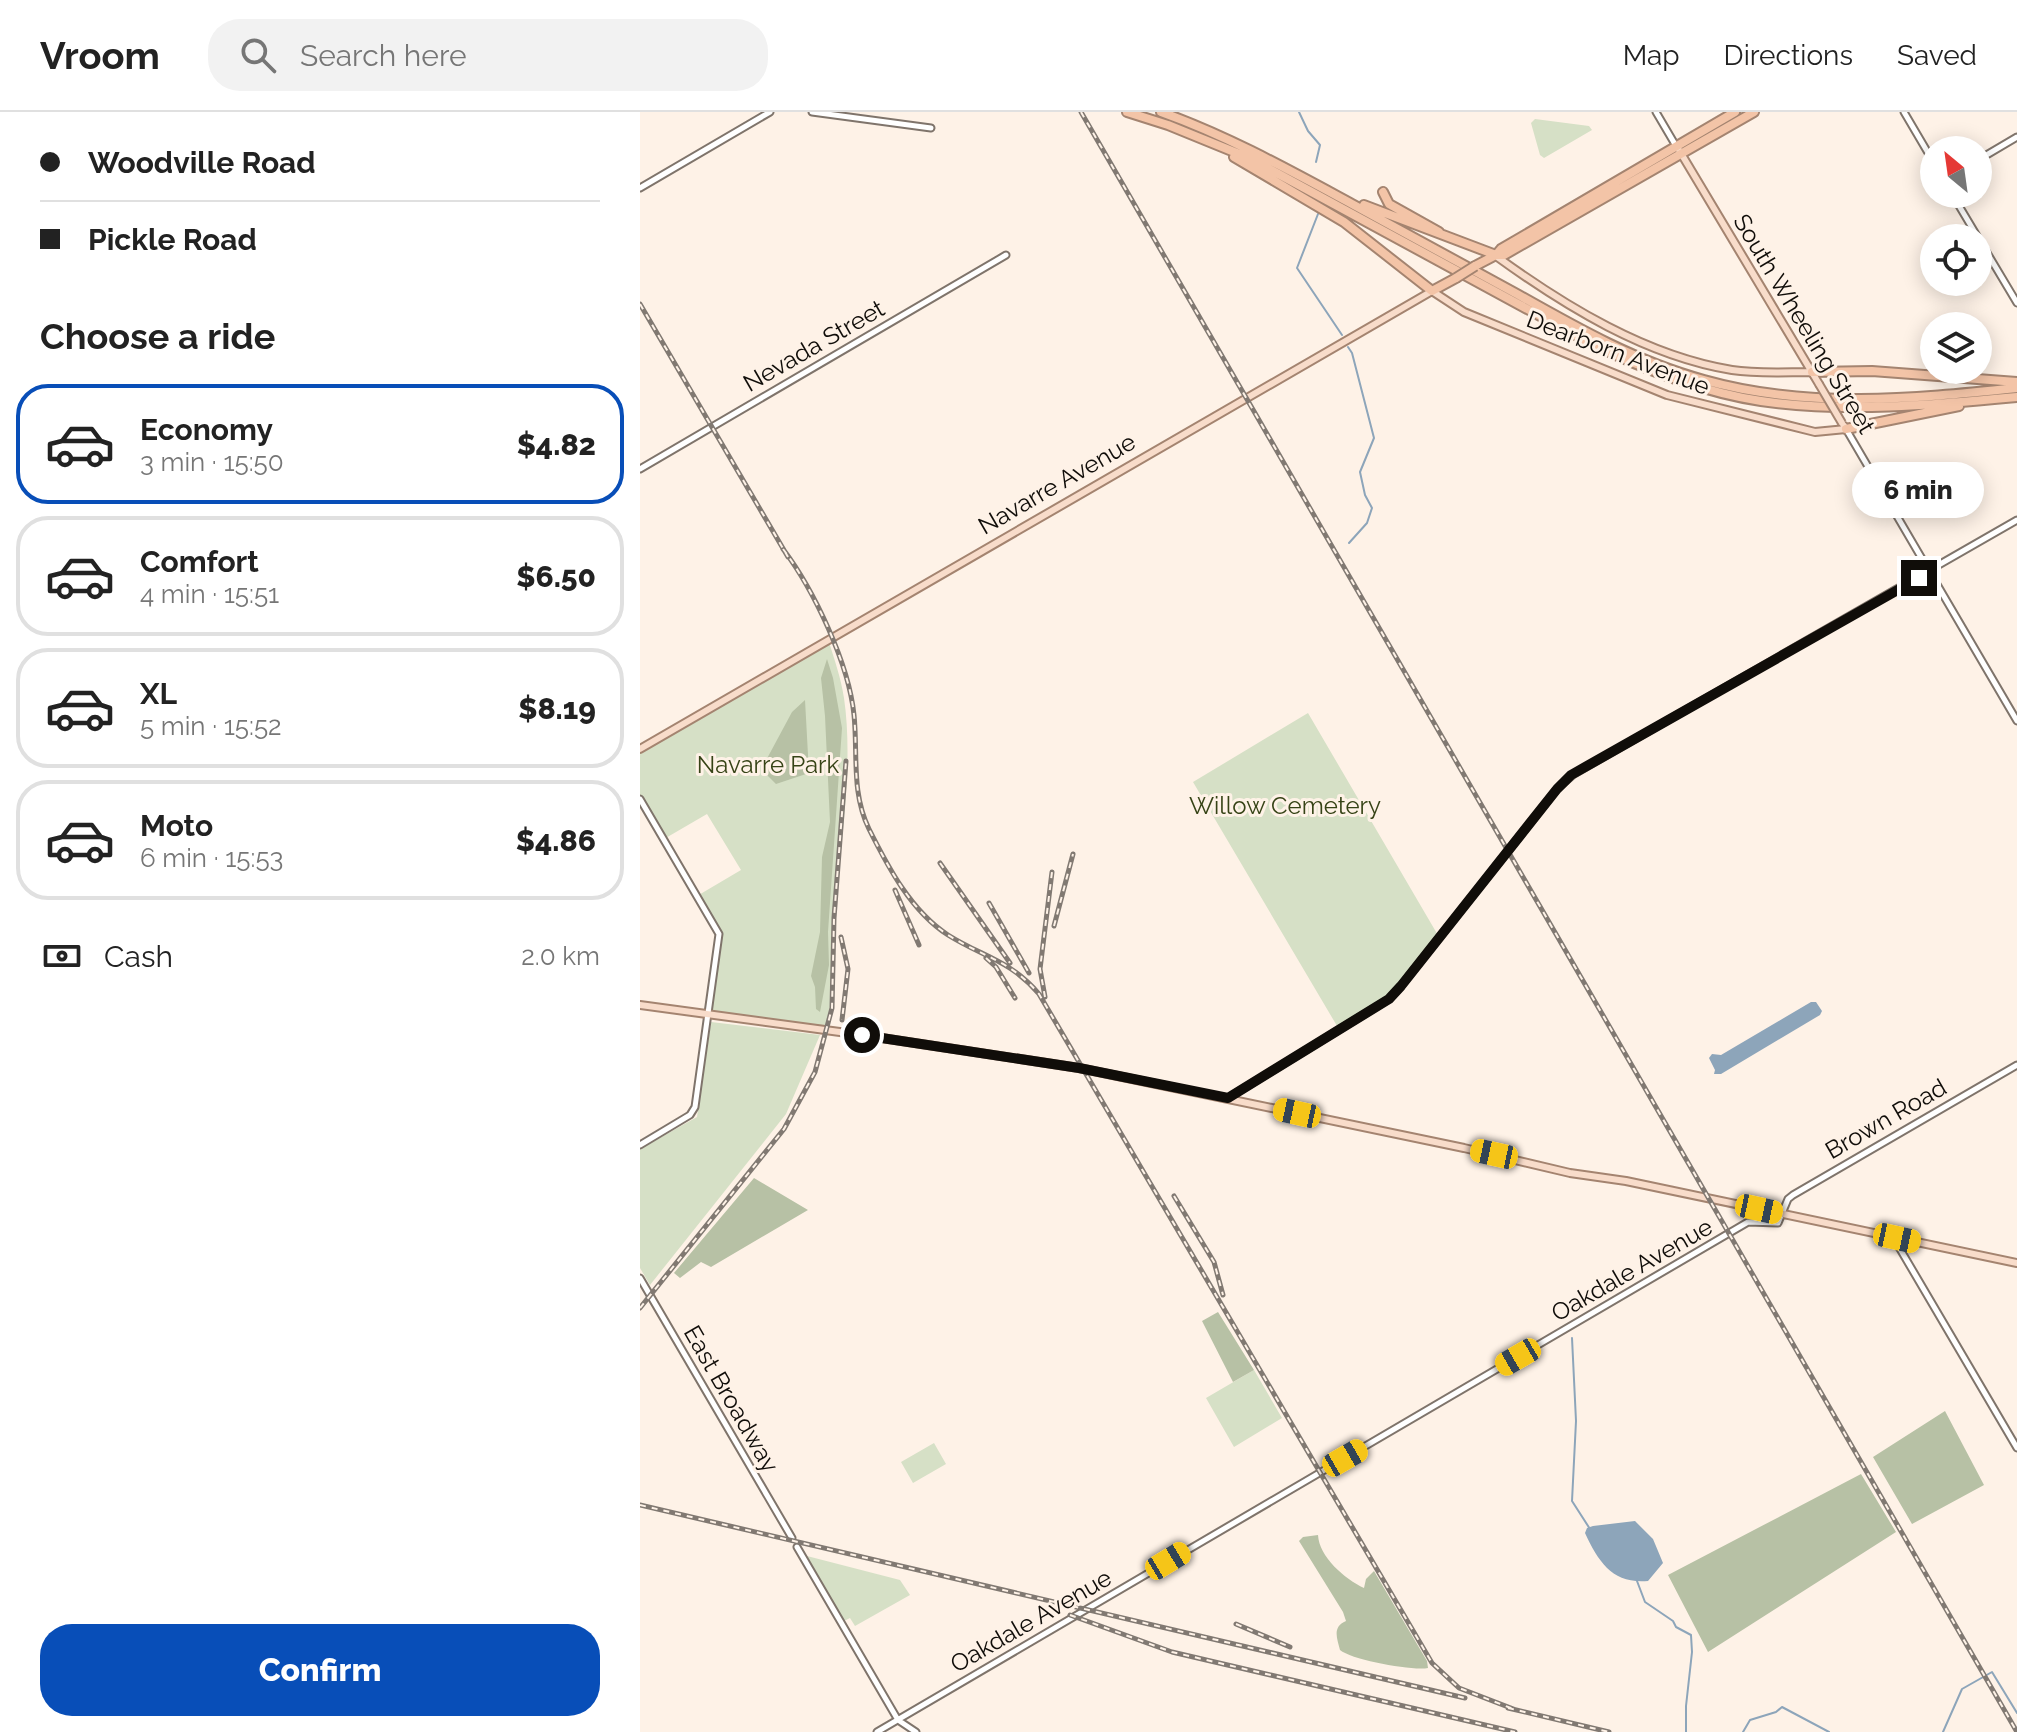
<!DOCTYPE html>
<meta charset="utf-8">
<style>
body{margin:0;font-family:Raleway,sans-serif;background:#f2f2f2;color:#222;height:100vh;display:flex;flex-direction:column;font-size:30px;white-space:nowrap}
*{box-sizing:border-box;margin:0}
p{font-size:26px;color:#767676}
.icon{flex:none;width:44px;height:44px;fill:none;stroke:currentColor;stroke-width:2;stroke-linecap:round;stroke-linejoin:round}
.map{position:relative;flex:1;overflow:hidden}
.sheet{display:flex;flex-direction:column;background:#fff;width:640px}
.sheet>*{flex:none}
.guide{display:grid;align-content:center;height:176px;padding:0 40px;background:#fff}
.needle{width:52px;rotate:331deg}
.tools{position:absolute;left:1280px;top:24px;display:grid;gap:16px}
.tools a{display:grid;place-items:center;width:72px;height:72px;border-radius:50%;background:#fff;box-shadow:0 4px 20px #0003;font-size:40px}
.end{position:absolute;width:36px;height:36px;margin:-18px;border:10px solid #100d09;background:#fff;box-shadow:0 0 0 4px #fff}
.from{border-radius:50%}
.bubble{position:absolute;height:56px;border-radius:28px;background:#fff;box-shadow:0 4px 20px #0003;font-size:26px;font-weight:800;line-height:56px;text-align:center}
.car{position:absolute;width:24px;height:48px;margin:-24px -12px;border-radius:10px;box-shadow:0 0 6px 2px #0007;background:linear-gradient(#f5c518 24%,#345 0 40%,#f5c518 0 76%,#345 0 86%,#f5c518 0)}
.guide b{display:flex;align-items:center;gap:28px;height:76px;font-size:30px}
.guide b+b{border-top:2px solid #e0e0e0}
.guide i{width:20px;height:20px;background:#222}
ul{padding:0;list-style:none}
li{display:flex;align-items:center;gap:24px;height:120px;margin:0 16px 12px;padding:0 24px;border:4px solid #e0e0e0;border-radius:32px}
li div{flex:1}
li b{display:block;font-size:30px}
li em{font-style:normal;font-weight:800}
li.active{border-color:#084eb8}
li>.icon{width:72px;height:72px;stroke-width:1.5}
h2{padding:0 40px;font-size:36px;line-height:96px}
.pay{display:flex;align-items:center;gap:20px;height:88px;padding:0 40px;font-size:30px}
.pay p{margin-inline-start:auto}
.cta{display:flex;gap:16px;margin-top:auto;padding:16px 40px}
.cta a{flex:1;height:92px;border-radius:32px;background:#084eb8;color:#fff;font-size:32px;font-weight:800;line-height:92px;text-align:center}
header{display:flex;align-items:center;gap:48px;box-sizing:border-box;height:112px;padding:0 40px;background:#fff;border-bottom:2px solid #e0e0e0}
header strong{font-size:38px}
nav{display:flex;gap:44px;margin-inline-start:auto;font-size:28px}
.search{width:560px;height:72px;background:#f2f2f2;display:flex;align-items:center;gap:20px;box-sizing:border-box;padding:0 28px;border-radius:32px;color:#767676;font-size:30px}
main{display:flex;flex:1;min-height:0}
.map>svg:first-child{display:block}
</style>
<header>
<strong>Vroom</strong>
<div class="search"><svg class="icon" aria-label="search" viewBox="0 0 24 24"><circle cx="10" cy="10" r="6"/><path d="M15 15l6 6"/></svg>Search here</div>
<nav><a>Map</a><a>Directions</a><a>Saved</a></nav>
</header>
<main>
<section class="sheet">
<div class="guide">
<b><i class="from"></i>Woodville Road</b>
<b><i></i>Pickle Road</b>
</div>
<h2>Choose a ride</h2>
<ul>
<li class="active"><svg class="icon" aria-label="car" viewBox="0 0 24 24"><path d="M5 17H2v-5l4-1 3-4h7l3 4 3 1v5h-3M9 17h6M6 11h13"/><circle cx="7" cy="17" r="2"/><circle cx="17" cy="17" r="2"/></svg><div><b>Economy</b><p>3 min · 15:50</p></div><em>$4.82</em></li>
<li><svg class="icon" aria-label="car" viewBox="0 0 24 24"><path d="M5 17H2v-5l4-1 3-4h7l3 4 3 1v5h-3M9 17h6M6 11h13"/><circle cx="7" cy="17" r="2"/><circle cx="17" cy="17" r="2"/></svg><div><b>Comfort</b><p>4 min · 15:51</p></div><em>$6.50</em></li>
<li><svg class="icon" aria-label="car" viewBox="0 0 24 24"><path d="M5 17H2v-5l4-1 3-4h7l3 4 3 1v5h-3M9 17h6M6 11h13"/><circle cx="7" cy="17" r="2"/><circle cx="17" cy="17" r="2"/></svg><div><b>XL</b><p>5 min · 15:52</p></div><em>$8.19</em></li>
<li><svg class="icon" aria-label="car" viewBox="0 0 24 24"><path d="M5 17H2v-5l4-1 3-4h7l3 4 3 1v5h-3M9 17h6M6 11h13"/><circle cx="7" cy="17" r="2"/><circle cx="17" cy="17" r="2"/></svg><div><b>Moto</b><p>6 min · 15:53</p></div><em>$4.86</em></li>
</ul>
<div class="pay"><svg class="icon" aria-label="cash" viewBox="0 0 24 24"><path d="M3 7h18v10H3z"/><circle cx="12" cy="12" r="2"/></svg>Cash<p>2.0 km</p></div>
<div class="cta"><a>Confirm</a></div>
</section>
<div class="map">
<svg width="1377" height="1620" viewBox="0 0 1377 1620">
<rect width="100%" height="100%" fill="#fef2e7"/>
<path fill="#d6e0c6" d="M 895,7 L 949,14 L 952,18 L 904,46 L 900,43 L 891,11 Z
M 188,527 C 194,546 201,566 204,586 C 214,654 200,733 195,801 C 192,840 194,879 188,918 L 69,902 L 80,825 L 57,784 L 101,758 L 67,702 L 24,727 L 0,687 L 0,637 Z
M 668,601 L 799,825 L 749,887 L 700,919 L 553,670 Z
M 71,910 L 180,923 L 146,1002 L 10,1173 L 0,1156 L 0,1037 L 57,1005 Z
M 614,1258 L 642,1306 L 594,1335 L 566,1286 Z
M 294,1331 L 306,1352 L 273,1371 L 261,1350 Z
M 167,1444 L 260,1468 L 270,1483 L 215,1514 L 210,1506 L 204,1509 Z"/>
<path fill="#b7c1a5" d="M 187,547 L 193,566 L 202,616 L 188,820 L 189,853 L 180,900 L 176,897 L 175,875 L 171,864 L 180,820 L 182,745 L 190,710 L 185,604 L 181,566 Z
M 165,588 L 169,661 L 136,672 L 127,663 L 123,654 L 152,600 Z
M 114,1066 L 168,1098 L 71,1155 L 61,1150 L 40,1166 L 34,1161 Z
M 578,1200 L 614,1258 L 593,1270 L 562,1209 Z
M 1305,1299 L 1344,1373 L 1272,1412 L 1233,1345 Z
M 1221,1362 L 1256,1420 L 1068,1540 L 1028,1463 Z
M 678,1423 C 679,1445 705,1467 724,1476 L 726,1467 L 734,1459 L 787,1549 L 788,1556 C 772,1559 712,1548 700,1538 C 697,1526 692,1515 706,1509 L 703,1500 L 659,1429 L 663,1425 Z"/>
<path fill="#8da5ba" d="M 1171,890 L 1176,890 L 1182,899 L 1180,903 L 1081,962 L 1074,962 L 1075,958 L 1069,946 L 1072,942 L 1081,943 Z
M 995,1409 L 1013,1427 L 1023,1451 L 1008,1469 C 973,1472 959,1451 945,1421 L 947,1416 L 953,1414 Z"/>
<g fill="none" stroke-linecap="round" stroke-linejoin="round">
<path stroke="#8da5ba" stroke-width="2" d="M 659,0 L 668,19 L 680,33 L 676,50
M 678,102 L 657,156 L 702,223
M 708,235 L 712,241 L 734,326 L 720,360 L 725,383 L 732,396 L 727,411 L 709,431
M 932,1226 L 936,1309 L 932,1389 L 950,1417
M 997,1469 L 1005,1490 L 1033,1509 L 1036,1515 L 1051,1523 L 1052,1540 L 1046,1594 L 1046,1620
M 1103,1620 L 1110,1608 L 1136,1600 L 1142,1595 L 1189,1620
M 1303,1620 L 1322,1577 L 1352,1560 L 1377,1601"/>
<defs>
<path id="secondary" d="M 172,0 L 291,16
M 1016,0 L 1036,34
M 1264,0 L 1294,51
M 1338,48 L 1377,25
M 0,76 L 130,0
M 1312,82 L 1377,191
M 1206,317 L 1377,609
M 0,357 L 366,143
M 0,687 L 79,822 L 55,995 L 50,1003 L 0,1033
M 588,986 L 749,887 L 761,874 L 917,677 L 934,662 L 1377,408
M 1253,1125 L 1377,1336
M 0,1166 L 152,1426
M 157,1435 L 258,1608 L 276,1620
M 237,1620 L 1108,1110 L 1138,1111 L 1148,1087 L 1153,1083 L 1377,953"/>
<path id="primary" d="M 1039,38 L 1179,272
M 856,144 C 925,194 1006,244 1092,258 C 1118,262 1146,260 1172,260
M 0,637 L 792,179 L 824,200 L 1027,283 L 1175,320 L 1206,317 L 1204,314
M 0,893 L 222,923 L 439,956 L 824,1036 L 930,1061 L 986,1069 L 1377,1151"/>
<path id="highway" d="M 487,0 L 528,13 L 609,46 L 948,230 C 1003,257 1061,280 1121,289 C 1203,301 1295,293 1377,285
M 521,0 C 588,24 649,58 712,92 C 767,122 822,152 877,182 C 937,216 997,250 1064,268 C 1167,297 1272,287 1377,276
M 594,45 L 704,110 L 792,179 L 816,166
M 743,80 L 749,92 L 799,120
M 724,93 L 856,143 L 864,143 L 1114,0
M 835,154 L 856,143 L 861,137 L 1095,0
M 1172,260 L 1232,259 L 1377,270
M 1206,317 L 1319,294"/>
</defs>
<use href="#secondary" stroke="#7f746b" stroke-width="9"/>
<use href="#primary" stroke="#a48470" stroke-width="10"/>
<use href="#highway" stroke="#a48470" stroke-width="12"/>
<use href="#secondary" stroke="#fff" stroke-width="5"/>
<use href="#primary" stroke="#f8dcca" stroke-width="6"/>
<use href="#highway" stroke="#f3c4a7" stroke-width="8"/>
<defs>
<path id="rail" d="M 441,0 L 1377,1620
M 0,192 L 148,445
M 143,437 C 174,478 209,552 214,603 C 218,642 211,680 229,717 C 248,755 271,799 308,823 C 343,845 370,848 399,882 L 792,1551 L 819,1576 L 876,1598
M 300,751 L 370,851
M 255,778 L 279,833
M 349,791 L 389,861
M 414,814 L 433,742
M 201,825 L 208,857 L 202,908
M 346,846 L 356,855 L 375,886
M 405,885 L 400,857 L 412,760
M 534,1084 L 574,1150 L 583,1183
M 0,1196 L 144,1017 L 175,960 L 192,896 L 194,806 L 206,649
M 0,1393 L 825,1586
M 430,1503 L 532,1540 L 875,1620
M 596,1512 L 650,1535
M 868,1596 L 969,1620"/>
</defs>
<use href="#rail" stroke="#817972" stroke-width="5"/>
<use href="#rail" stroke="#fef2e7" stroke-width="2" stroke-dasharray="6" stroke-linecap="butt"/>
<defs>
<path id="primary-bridge" d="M 1179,272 L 1202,311"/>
<path id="highway-bridge" d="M 816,166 L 835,154"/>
</defs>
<use href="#primary-bridge" stroke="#a48470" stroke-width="10" stroke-linecap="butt"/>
<use href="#highway-bridge" stroke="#a48470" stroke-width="12" stroke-linecap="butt"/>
<use href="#primary-bridge" stroke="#f8dcca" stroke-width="6"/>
<use href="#highway-bridge" stroke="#f3c4a7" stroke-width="8"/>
</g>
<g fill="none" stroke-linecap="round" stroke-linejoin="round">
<path stroke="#100d09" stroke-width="10" d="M 222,923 L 439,956 L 588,986 L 749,887 L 761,874 L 917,677 L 931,663 L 1279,466"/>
</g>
<g text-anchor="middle" stroke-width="6" stroke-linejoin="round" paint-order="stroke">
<g font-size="24" fill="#100d09" stroke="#fef2e7">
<text transform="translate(1164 212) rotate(59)" y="8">South Wheeling Street</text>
<text transform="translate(174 234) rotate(-30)" y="8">Nevada Street</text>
<text transform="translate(978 241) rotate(21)" y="8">Dearborn Avenue</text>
<text transform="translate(417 372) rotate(-30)" y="8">Navarre Avenue</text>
<text transform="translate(1246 1007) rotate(-30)" y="8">Brown Road</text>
<text transform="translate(992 1158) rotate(-30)" y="8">Oakdale Avenue</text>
<text transform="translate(91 1287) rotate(60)" y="8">East Broadway</text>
<text transform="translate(391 1509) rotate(-30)" y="8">Oakdale Avenue</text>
</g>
<g font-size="24" fill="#364316" stroke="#fef2e7">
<text x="128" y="661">Navarre Park</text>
<text x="645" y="702">Willow Cemetery</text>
</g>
</g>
</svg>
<div class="tools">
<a><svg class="needle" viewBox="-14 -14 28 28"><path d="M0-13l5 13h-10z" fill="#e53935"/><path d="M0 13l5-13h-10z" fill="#767676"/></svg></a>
<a><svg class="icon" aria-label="locate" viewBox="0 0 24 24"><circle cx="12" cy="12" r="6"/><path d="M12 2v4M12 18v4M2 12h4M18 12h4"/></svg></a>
<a><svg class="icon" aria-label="layers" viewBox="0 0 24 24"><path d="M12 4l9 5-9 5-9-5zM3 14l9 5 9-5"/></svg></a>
</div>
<i class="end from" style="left:222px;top:923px"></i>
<i class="end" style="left:1279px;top:466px"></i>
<div class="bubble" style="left:1212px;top:350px;width:132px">6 min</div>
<i class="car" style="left:657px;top:1001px;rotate:282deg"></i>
<i class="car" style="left:854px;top:1042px;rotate:282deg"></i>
<i class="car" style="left:1119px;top:1097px;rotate:102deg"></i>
<i class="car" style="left:1257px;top:1126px;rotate:102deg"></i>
<i class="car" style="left:878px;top:1245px;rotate:240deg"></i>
<i class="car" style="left:705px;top:1346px;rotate:60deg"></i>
<i class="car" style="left:528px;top:1449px;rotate:59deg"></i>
</div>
</main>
